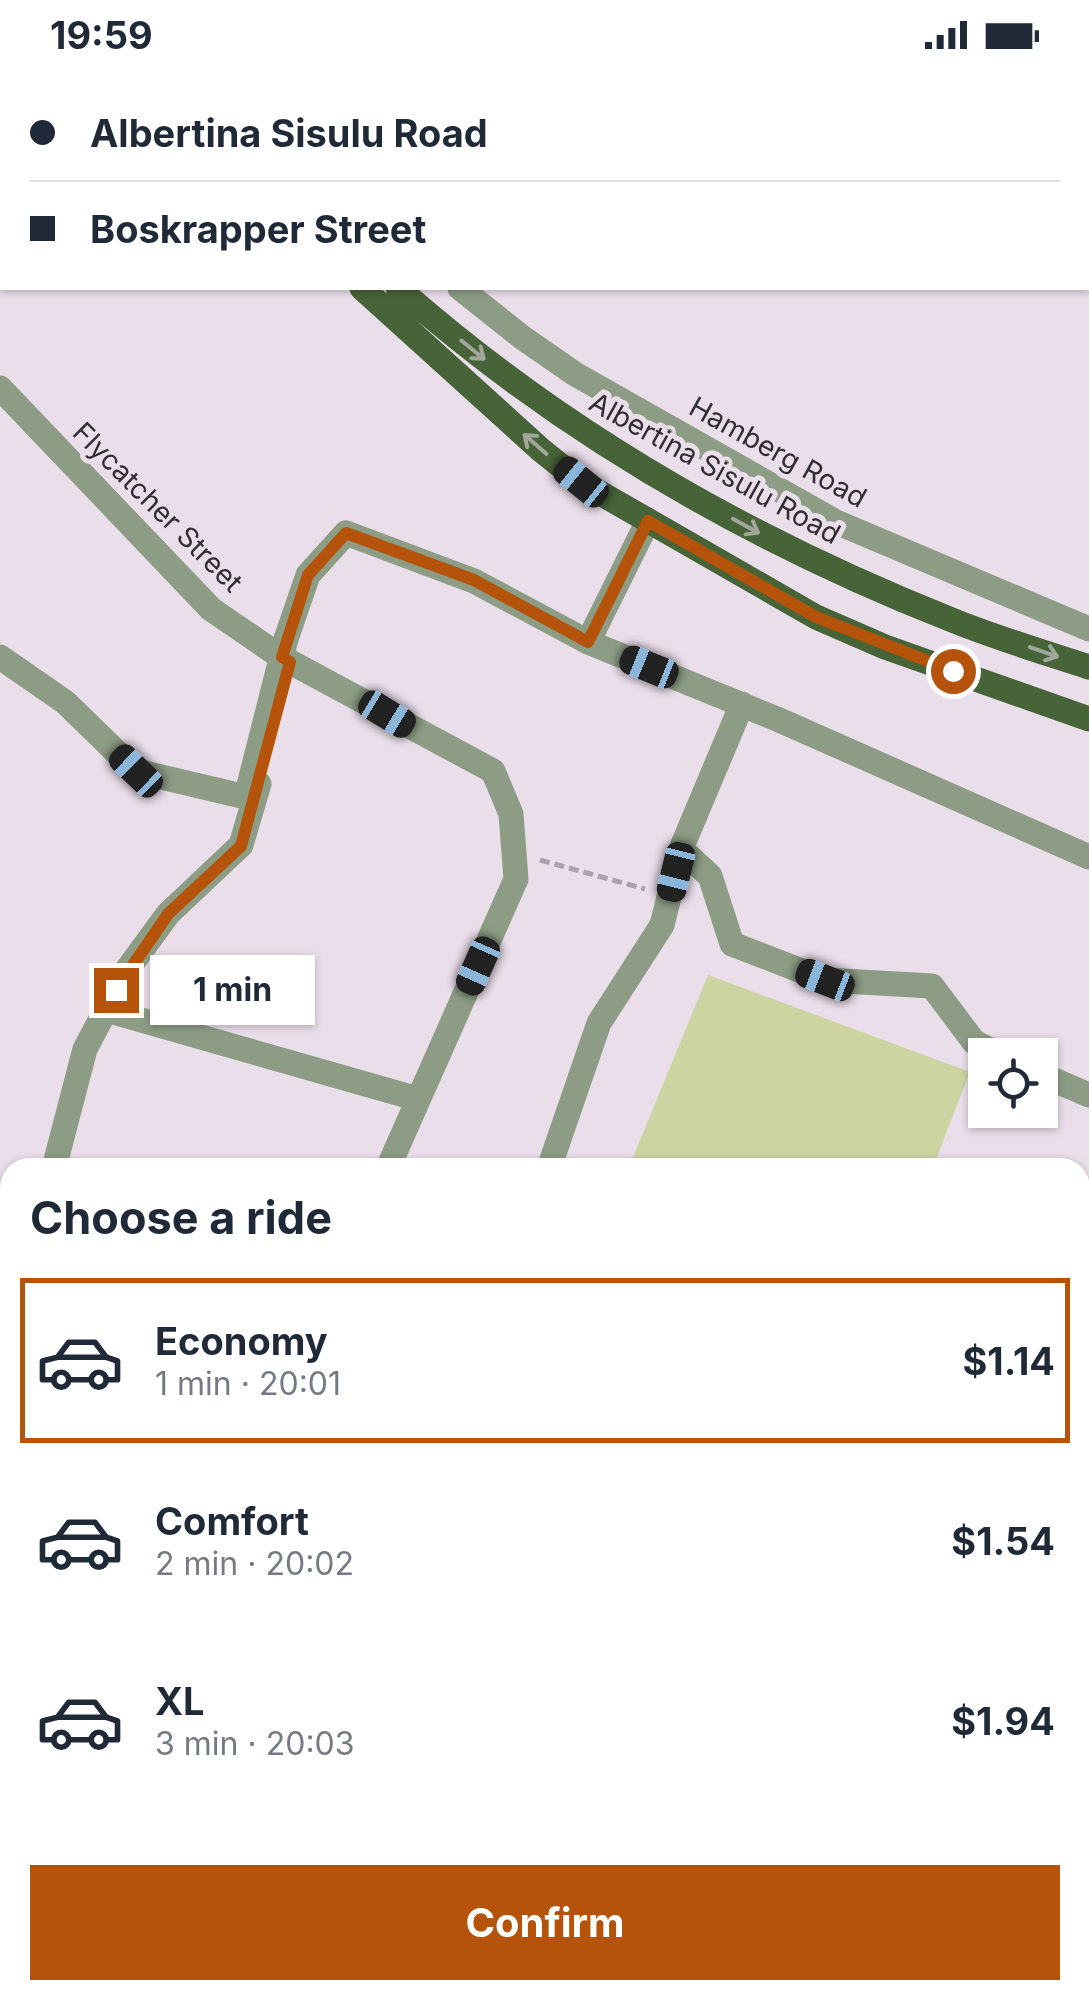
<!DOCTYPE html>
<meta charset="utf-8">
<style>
body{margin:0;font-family:Inter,sans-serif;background:#f2f2f3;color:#1f2937;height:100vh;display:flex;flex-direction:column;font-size:38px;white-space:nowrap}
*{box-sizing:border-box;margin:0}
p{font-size:32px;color:#747a83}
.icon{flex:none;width:55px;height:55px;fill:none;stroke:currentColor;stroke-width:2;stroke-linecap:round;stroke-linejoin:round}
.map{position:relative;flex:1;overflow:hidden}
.side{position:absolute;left:0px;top:1088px;width:1090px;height:842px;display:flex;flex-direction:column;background:#fff;border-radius:30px 30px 0 0;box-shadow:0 2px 8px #0004}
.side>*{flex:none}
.guide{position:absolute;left:0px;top:0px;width:1090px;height:220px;box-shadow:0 2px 8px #0004;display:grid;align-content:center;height:220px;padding:0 30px;background:#fff}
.fabs{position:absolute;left:968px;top:968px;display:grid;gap:20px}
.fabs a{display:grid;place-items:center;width:90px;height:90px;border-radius:0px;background:#fff;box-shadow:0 2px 8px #0004;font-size:50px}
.end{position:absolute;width:45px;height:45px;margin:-22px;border:12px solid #b45309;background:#fff;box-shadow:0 0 0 5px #fff}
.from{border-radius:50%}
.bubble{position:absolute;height:70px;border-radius:0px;background:#fff;box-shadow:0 2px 8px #0004;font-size:32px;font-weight:700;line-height:70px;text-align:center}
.car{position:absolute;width:30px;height:60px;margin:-30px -15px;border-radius:12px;box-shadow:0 0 8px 2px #0007;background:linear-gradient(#222 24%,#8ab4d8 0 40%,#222 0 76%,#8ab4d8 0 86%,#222 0)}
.guide b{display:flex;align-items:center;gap:35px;height:95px;font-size:38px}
.guide b+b{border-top:2px solid #e0e1e3}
.guide i{width:25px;height:25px;background:#1f2937}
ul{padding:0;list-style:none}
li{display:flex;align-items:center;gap:30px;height:165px;margin:0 20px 15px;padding:0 10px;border:5px solid transparent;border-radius:0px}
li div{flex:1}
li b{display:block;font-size:38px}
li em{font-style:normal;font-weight:700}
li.on{border-color:#b45309}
li>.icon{width:90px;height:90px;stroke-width:1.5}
h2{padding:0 30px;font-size:45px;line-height:120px}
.cta{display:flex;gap:20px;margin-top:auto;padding:20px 30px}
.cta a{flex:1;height:115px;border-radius:0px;background:#b45309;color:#fff;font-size:40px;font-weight:700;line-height:115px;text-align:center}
.status{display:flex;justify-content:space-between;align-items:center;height:70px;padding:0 50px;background:#fff;direction:ltr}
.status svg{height:28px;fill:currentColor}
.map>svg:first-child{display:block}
</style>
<div class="status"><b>19:59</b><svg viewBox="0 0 49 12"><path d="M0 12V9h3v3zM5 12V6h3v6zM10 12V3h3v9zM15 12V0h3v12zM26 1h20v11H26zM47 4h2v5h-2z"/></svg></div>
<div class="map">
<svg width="1089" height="1929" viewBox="0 0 1089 1929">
<rect width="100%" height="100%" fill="#eadeea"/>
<path fill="#ccd5a2" d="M 708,905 L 970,1002 L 933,1097 L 629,1097 Z
M 0,1693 L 10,1697 L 10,1920 L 1080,1920 L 1080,1837 L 1089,1839 L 1089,1929 L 0,1929 Z"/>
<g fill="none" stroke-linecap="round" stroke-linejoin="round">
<path stroke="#aaa1aa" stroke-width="5" stroke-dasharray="10 5" stroke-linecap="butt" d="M 540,790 L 645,819"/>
<path stroke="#8d9d85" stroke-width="25" d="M 225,0 L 228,2
M 781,0 L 784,2
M 1088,156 L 1089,156
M 0,162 L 2,165
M 0,195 L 2,192
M 460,218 L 523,268 L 575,304 L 836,452 L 1089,559
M 0,318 L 211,539 L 281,587 L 493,701 L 511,744 L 516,809 L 388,1098
M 588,572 L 648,451
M 0,587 L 65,632 L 136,701 L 246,727 L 286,569 L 308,505 L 346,463 L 474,511 L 588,572 L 777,649 L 1089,787
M 742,634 L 681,779 L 710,806 L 732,874 L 825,910 L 932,916 L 974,972 L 1001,985
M 106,940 L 418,1029
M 1040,1004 L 1089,1025
M 54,1098 L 85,979 L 127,900 L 168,844 L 241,775 L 259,714
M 549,1098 L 599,953 L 662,855 L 681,779
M 1080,1257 L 1089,1232
M 5,1269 L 10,1253
M 1080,1452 L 1089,1454
M 0,1476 L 10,1480
M 1080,1612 L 1089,1614
M 1080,1826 L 1089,1829"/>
<path stroke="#476338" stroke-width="25" d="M 149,0 L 152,2
M 362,218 L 541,380 L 581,412 L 816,547 L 885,577 L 1089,649
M 398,218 C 561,362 750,470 952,550 C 996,568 1043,582 1089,597"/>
</g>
<defs><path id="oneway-shaft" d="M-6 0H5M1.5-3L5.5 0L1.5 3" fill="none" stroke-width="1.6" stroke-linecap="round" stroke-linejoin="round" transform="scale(2.5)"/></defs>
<g stroke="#a1a79a">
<use href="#oneway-shaft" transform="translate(473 280) rotate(39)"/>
<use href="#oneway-shaft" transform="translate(535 374) rotate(-139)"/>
<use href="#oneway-shaft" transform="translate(746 456) rotate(29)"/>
<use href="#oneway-shaft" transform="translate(1044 582) rotate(19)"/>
</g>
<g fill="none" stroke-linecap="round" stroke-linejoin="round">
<path stroke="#b45309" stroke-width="12" d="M 116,920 L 168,844 L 241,776 L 290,592 L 282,587 L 308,505 L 346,463 L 474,510 L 588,572 L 648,451 L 816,547 L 953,601"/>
</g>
<g text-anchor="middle" stroke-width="10" stroke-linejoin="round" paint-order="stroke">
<g font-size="28" fill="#322d32" stroke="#eadeea">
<text transform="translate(778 382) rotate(29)" y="10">Hamberg Road</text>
<text transform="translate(715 398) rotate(29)" y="10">Albertina Sisulu Road</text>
<text transform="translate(158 437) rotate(45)" y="10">Flycatcher Street</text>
</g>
</g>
</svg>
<div class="fabs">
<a><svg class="icon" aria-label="locate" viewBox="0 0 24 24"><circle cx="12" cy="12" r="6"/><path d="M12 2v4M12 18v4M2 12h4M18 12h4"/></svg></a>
</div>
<i class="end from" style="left:953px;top:601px"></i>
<i class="end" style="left:116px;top:920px"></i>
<div class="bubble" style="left:150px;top:885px;width:165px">1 min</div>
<i class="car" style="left:581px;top:412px;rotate:309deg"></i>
<i class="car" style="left:649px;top:597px;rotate:292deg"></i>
<i class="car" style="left:387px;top:644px;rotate:121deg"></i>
<i class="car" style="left:136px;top:701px;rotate:314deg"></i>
<i class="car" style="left:676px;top:802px;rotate:194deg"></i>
<i class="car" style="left:478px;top:896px;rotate:204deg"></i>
<i class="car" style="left:825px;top:910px;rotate:291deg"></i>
<div class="guide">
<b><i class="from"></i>Albertina Sisulu Road</b>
<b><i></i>Boskrapper Street</b>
</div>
<section class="side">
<h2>Choose a ride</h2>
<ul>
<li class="on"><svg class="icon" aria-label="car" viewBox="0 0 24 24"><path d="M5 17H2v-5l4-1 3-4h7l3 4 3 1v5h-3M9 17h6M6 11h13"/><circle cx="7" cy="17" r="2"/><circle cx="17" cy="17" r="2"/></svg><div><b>Economy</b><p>1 min · 20:01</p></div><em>$1.14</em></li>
<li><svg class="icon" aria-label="car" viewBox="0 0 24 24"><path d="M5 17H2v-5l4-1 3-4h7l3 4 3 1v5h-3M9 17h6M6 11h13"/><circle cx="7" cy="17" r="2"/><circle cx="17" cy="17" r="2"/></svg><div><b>Comfort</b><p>2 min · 20:02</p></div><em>$1.54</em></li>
<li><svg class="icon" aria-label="car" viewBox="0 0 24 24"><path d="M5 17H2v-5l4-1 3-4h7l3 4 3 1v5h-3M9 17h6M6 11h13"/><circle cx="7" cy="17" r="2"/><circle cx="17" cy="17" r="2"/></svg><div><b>XL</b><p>3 min · 20:03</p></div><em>$1.94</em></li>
</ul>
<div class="cta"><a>Confirm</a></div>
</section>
</div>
